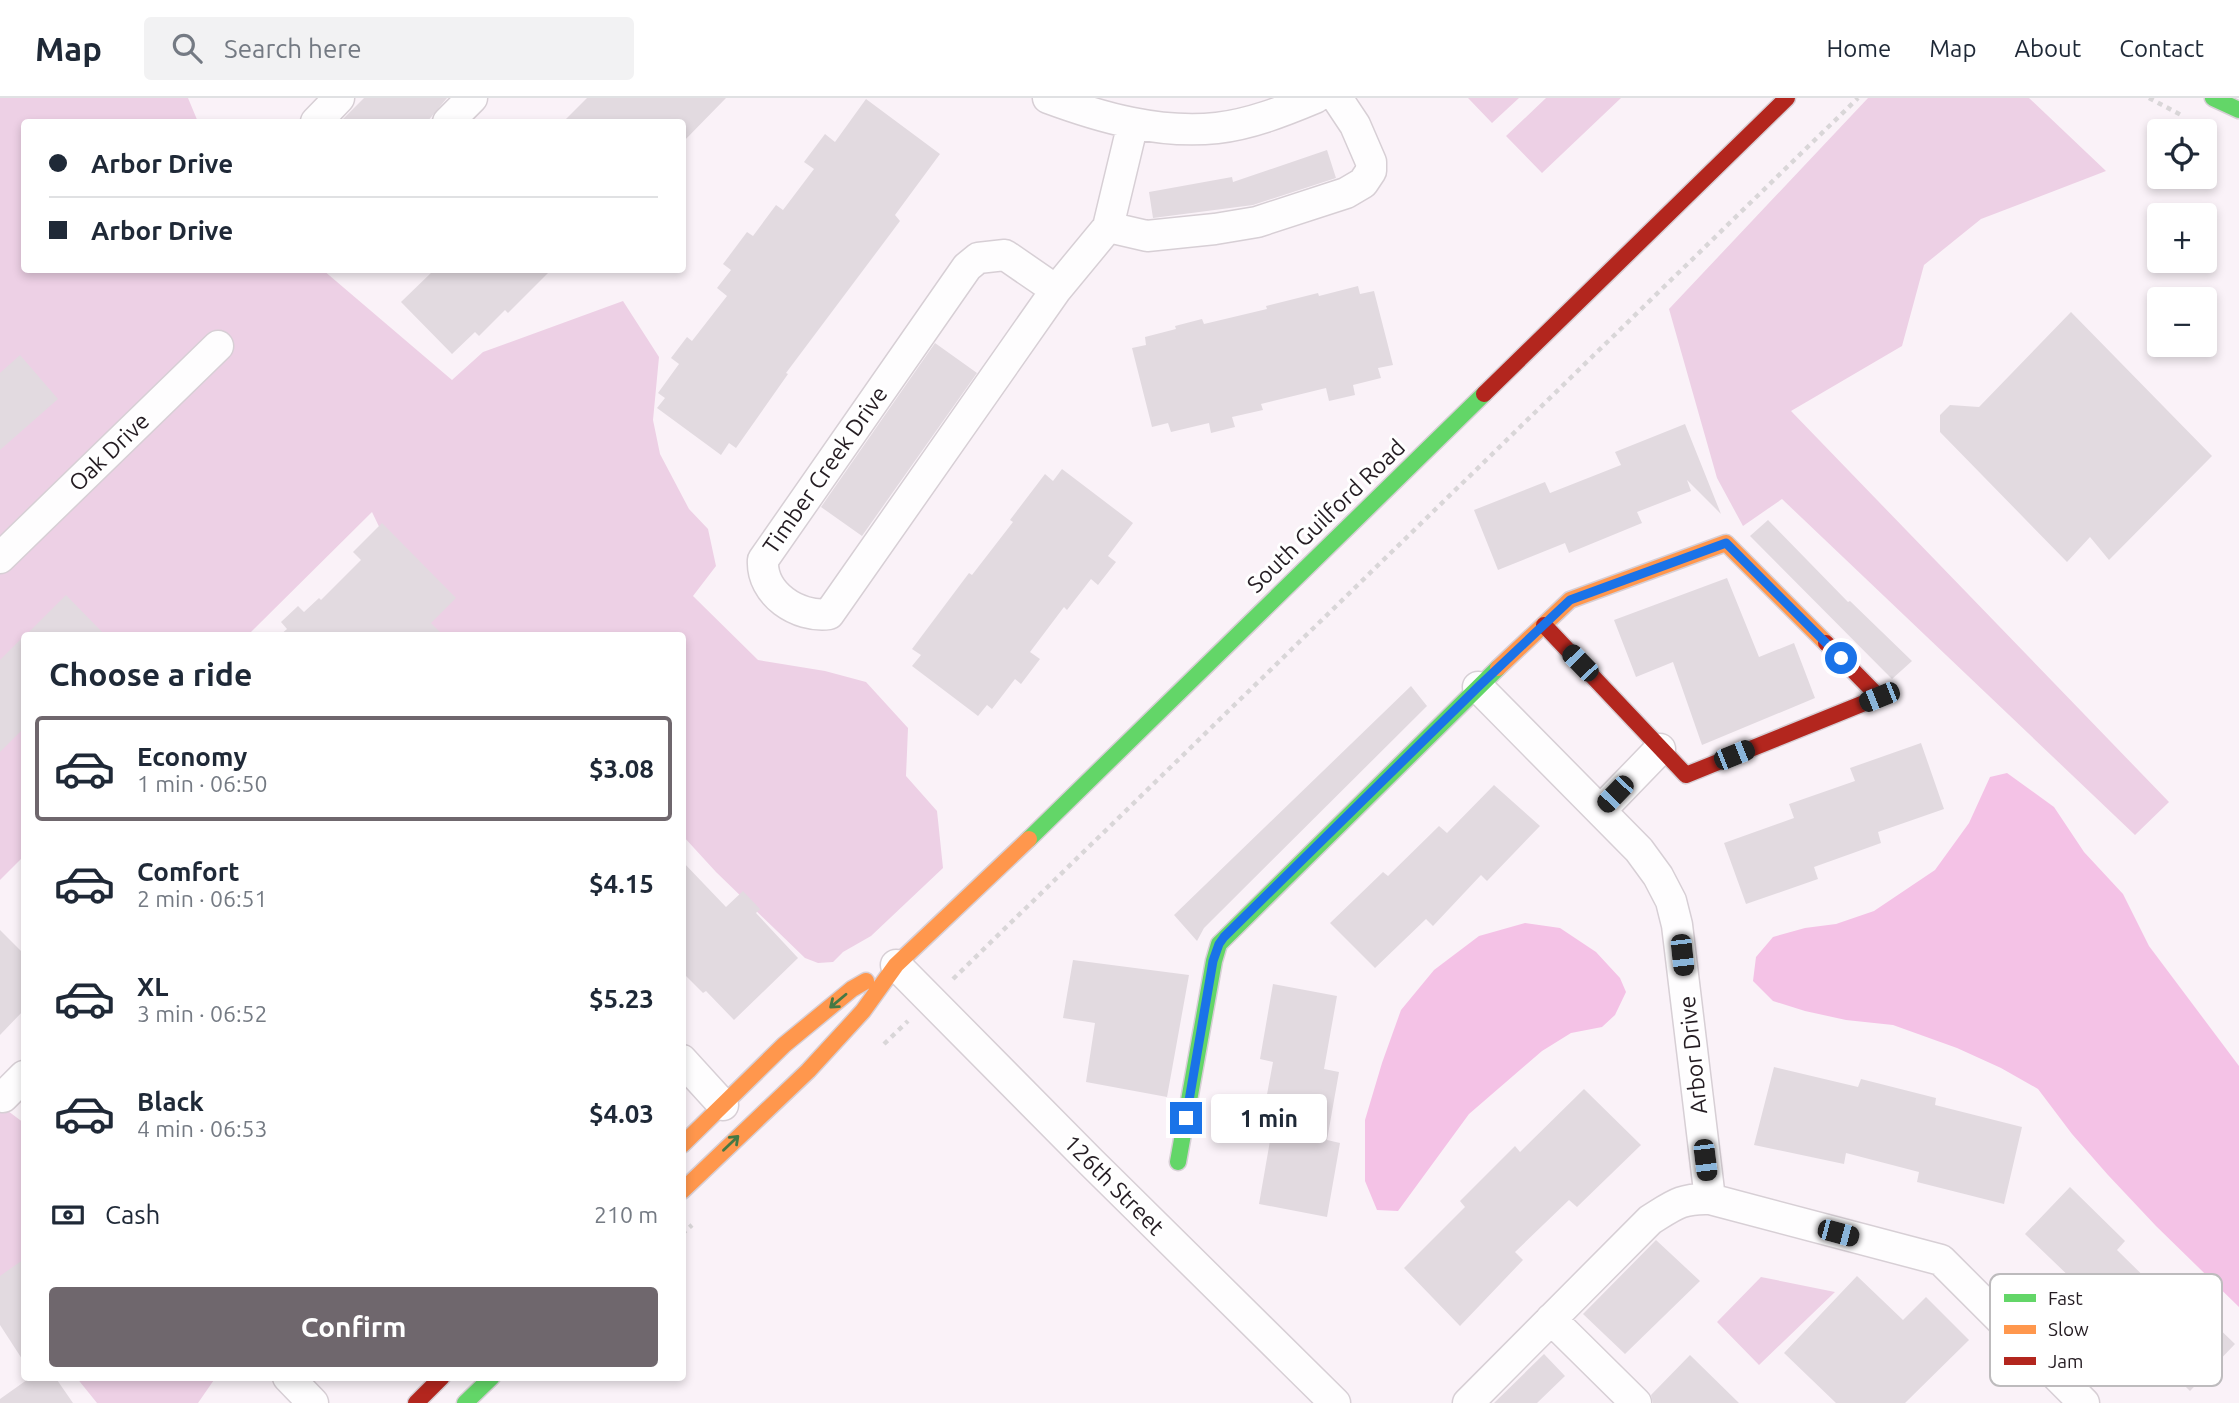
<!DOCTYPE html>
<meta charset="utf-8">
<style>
body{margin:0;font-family:Ubuntu,sans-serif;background:#f2f2f3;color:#1f2937;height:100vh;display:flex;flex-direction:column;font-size:26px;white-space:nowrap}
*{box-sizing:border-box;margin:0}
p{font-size:23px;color:#747a83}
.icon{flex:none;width:38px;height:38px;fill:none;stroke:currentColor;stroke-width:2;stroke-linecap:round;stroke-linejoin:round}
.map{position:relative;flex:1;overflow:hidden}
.sheet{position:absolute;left:21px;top:534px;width:665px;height:749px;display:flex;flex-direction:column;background:#fff;border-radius:7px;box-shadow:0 4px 10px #0003}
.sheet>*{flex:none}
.guide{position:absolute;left:21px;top:21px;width:665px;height:154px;border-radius:7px;box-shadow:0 4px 10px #0003;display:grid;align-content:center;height:154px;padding:0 28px;background:#fff}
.controls{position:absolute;left:2147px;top:21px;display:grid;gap:14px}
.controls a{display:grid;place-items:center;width:70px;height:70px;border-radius:7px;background:#fff;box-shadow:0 4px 10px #0003;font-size:35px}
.end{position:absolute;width:32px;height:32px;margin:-16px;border:9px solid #1a73e8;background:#fff;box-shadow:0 0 0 4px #fff}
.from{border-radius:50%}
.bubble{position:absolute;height:49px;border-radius:7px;background:#fff;box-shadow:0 4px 10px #0003;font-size:23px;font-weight:600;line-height:49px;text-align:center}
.car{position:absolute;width:21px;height:42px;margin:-21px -10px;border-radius:9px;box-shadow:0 0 5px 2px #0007;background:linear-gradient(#222 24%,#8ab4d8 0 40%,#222 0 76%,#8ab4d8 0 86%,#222 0)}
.guide b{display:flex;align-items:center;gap:24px;height:66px;font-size:26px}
.guide b+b{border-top:2px solid #e0e1e3}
.guide i{width:18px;height:18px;background:#1f2937}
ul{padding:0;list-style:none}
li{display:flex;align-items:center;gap:21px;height:105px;margin:0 14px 10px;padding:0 14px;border:4px solid transparent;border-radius:7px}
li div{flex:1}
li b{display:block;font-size:26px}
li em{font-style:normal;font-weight:600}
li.on{border-color:#6f676d}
li>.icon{width:63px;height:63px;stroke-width:1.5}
h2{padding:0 28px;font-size:32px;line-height:84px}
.pay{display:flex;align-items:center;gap:18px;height:77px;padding:0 28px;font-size:26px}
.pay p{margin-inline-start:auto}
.action{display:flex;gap:14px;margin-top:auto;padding:14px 28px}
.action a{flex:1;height:80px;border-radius:7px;background:#6f676d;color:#fff;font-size:28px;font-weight:600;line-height:80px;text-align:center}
header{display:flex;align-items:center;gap:42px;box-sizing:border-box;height:98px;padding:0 35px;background:#fff;border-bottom:2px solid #e0e1e3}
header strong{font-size:33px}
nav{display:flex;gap:38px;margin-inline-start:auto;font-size:24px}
.search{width:490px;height:63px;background:#f2f2f3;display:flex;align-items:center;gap:18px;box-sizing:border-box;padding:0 24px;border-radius:7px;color:#747a83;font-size:26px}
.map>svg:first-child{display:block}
</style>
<header>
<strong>Map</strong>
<div class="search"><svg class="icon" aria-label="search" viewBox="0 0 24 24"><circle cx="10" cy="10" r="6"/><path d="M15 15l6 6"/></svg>Search here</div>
<nav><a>Home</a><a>Map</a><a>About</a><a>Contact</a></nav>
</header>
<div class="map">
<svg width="2239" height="1305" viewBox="0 0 2239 1305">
<rect width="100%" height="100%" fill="#faf2f8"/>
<path fill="#edd0e5" d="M 0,0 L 188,0 L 198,24 L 24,24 L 24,172 L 323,172 L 452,282 L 483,254 L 623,203 L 659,259 L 653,322 L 660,356 L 689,411 L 708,431 L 716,468 L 693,498 L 758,562 L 825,573 L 866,584 L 908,630 L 906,678 L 937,713 L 943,770 L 871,838 L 843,854 L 833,864 L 818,865 L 805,860 L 716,774 L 683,738 L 682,537 L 431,537 L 372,414 L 248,537 L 24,537 L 24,758 L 0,782 Z
M 1468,0 L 1519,0 L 1492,25 Z
M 1546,0 L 1621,0 L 1542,75 L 1506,38 Z
M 1868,0 L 2029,0 L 2106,73 L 1981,121 L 1924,167 L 1902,248 L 1791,313 L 2169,704 L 2135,737 L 1782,401 L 1743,428 L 1717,380 L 1669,211 Z
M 0,1007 L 24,1025 L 24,1214 L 0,1184 Z
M 1761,1179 L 1835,1194 L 1759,1267 L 1717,1224 Z
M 76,1279 L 216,1279 L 198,1305 L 97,1305 Z"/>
<path fill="#f4c2e6" d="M 2007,675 L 2054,709 L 2084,754 L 2123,796 L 2149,848 L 2239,968 L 2239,1209 L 2156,1128 L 2108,1077 L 2072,1036 L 2038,991 L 2001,970 L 1957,950 L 1893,927 L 1846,922 L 1805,913 L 1773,903 L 1753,883 L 1756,859 L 1773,839 L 1805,830 L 1836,826 L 1874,813 L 1935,772 L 1969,725 L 1990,679 Z
M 1525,825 L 1560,830 L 1596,854 L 1620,880 L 1626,894 L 1615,917 L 1602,929 L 1571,935 L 1542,953 L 1469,1016 L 1398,1113 L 1377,1112 L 1365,1083 L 1365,1022 L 1382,965 L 1401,912 L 1434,872 L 1479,838 Z"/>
<path fill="#e2dae0" d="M 364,0 L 447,0 L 427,24 L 340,24 Z
M 587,0 L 726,0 L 682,45 L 682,24 L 563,24 Z
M 866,1 L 940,56 L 895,117 L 900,123 L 786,275 L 788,276 L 736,350 L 729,345 L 721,357 L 657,310 L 665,300 L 658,295 L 679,266 L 671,260 L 687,239 L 692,243 L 727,198 L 717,190 L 731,172 L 723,166 L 747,134 L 753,138 L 776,107 L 783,112 L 814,71 L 804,64 L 825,36 L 835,44 Z
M 1327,52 L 1336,80 L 1253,107 L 1153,120 L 1149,94 L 1232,79 L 1233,84 Z
M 434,172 L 551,172 L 508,215 L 505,212 L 479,238 L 475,234 L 452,256 L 401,204 Z
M 1358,188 L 1360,196 L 1374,193 L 1393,267 L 1378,270 L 1381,280 L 1353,287 L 1355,297 L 1329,303 L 1326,290 L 1261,306 L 1263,312 L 1232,319 L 1235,329 L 1211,335 L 1209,325 L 1171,334 L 1168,325 L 1152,329 L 1132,250 L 1146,247 L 1145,239 L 1176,231 L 1175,228 L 1202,221 L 1204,226 L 1267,211 L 1266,208 L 1318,195 L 1319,198 Z
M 2071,214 L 2212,358 L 2109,462 L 2090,439 L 2067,464 L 1940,334 L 1940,317 L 1950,307 L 1979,309 Z
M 935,245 L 977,275 L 862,438 L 821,409 Z
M 20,257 L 58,301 L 0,352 L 0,275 Z
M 1685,326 L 1721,416 L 1687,382 L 1691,393 L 1637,414 L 1642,425 L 1569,455 L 1565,445 L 1498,472 L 1474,412 L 1545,384 L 1550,395 L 1621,367 L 1615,354 Z
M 1062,371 L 1133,425 L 1108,458 L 1116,464 L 1098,487 L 1091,481 L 1067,512 L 1064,509 L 1030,554 L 1040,561 L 1021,586 L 1015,581 L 992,611 L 987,607 L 978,618 L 912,568 L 921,557 L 912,551 L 969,475 L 972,477 L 1013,424 L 1010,422 L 1045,376 L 1053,383 Z
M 1768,422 L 1848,504 L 1850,503 L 1912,563 L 1892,581 L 1750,438 Z
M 382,425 L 456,500 L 431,525 L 443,537 L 280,537 L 287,531 L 281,524 L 298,508 L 304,514 L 319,500 L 321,502 L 361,462 L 353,454 Z
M 1727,480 L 1759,559 L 1794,545 L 1815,600 L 1702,647 L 1673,564 L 1636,579 L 1614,522 Z
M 66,497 L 105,537 L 26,537 Z
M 24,538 L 24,630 L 0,654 L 0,562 Z
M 1411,588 L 1427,608 L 1204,830 L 1197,843 L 1174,817 Z
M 1921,645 L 1944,711 L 1878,734 L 1881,745 L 1814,769 L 1818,781 L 1746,806 L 1724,745 L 1794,720 L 1789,706 L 1855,683 L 1850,670 Z
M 1494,687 L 1540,728 L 1487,783 L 1481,777 L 1433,828 L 1426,821 L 1375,870 L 1330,825 L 1383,774 L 1388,778 L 1439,728 L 1447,735 Z
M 682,763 L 726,809 L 743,793 L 760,811 L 756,815 L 798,860 L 734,922 L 706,893 L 703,895 L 682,874 Z
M 0,832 L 24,856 L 24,912 L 0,937 Z
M 1073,862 L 1189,877 L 1167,999 L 1086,984 L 1095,925 L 1063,920 Z
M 1273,886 L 1337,898 L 1324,971 L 1339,974 L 1327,1042 L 1340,1045 L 1327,1119 L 1259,1106 L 1271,1037 L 1260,1034 L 1273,964 L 1260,961 Z
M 1774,969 L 1858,989 L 1861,981 L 1936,1000 L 1935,1007 L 2022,1029 L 2004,1106 L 1917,1084 L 1919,1074 L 1846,1055 L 1844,1066 L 1754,1047 Z
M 1584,991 L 1641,1047 L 1577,1109 L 1569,1102 L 1515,1154 L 1523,1162 L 1460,1228 L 1404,1170 L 1465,1109 L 1460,1103 L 1515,1048 L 1520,1054 Z
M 2070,1089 L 2125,1143 L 2117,1152 L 2171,1205 L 2181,1194 L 2235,1246 L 2190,1293 L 2135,1239 L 2127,1247 L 2070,1192 L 2076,1185 L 2025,1136 Z
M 1656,1142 L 1700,1183 L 1625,1256 L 1583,1216 Z
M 24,1161 L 24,1264 L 0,1227 L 0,1178 Z
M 1857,1178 L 1903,1222 L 1926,1199 L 1969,1242 L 1905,1305 L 1836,1305 L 1784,1255 Z
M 1544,1256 L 1565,1278 L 1537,1305 L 1494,1305 Z
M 1690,1257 L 1739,1305 L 1653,1305 L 1651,1297 Z
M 31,1279 L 55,1279 L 73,1305 L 0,1305 L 0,1301 Z"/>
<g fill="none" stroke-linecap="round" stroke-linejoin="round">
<defs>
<path id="street" d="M 1048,0 C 1102,20 1159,36 1217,30 C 1251,26 1284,13 1315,0
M 316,24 L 339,0
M 448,24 L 472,0
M 1108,129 L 1147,138 L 1215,131 L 1257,124 L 1346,95 L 1363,85 L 1371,73 L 1371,64 L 1355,27 L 1337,0
M 1005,157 L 1056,192 L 829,516 C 798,520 761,496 763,462 L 967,169 L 978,160 Z
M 1056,192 L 1108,129 L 1133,25
M 0,460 L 218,248
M 1478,589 L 1639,752 L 1658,778 L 1671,803 L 1677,827 L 1710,1101
M 1601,712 L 1660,651
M 896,867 L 1090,1063 L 1335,1305
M 682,962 L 723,1007
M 3,999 L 24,978
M 1551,1221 L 1636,1305
M 288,1279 L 313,1305
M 1468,1305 L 1650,1122 C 1674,1107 1681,1100 1710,1101 L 1941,1162 L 2084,1305"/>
<path id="fast" d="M 2213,0 L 2239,12
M 1029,741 L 1484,296
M 1178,1064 L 1214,863 L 1219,846 L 1498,570
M 465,1305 L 492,1279"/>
<path id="slow" d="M 1498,570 L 1570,502 L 1726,445 L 1826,545
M 682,1047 L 784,947 L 852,891 L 866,883
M 682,1093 L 808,973 L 863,913 L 896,867 L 1029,741"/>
<path id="jam" d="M 1484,296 L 1787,0
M 1544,527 L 1686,677 L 1879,599 L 1826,545
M 416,1305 L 442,1279"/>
</defs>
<use href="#street" stroke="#d7cfd5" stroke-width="33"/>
<use href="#fast" stroke="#d7cfd5" stroke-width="19"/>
<use href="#slow" stroke="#d7cfd5" stroke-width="19"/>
<use href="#jam" stroke="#d7cfd5" stroke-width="19"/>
<path stroke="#d9d6d8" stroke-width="4.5" stroke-dasharray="5 5" stroke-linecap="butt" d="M 2149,0 L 2183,18
M 953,881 L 1858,0
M 884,946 L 908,923
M 682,1136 L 692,1127"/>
<use href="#street" stroke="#fefdfe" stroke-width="30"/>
<use href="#fast" stroke="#63d668" stroke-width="16"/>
<use href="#slow" stroke="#ff974d" stroke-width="16"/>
<use href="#jam" stroke="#b3261e" stroke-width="16"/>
</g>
<defs><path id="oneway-shaft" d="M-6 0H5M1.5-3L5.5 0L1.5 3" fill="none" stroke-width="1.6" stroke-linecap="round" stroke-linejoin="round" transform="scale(1.75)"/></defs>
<g stroke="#447945">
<use href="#oneway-shaft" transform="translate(838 903) rotate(140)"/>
<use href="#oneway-shaft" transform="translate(731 1045) rotate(-44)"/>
</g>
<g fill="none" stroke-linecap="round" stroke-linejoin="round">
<path stroke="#1a73e8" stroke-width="9" d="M 1186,1020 L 1213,863 L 1219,846 L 1224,839 L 1478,589 L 1570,502 L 1726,445 L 1841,560"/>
</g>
<g text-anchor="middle" stroke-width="6" stroke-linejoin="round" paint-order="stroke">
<g font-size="23" fill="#241c22" stroke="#fff">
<text transform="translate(109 354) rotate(-44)" y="8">Oak Drive</text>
<text transform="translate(825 372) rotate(-55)" y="8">Timber Creek Drive</text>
<text transform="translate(1326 418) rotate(-44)" y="8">South Guilford Road</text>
<text transform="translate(1693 957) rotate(-96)" y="8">Arbor Drive</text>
<text transform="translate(1114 1087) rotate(45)" y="8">126th Street</text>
</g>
</g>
<rect x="1990" y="1176" width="232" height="112" rx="10" fill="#fff" stroke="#bdbbbd" stroke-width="2"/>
<rect x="2004" y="1196" width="32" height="8" fill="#63d668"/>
<rect x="2004" y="1227" width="32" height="9" fill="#ff974d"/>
<rect x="2004" y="1259" width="32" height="8" fill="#b3261e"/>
<g font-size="19" fill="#241c22">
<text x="2048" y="1207">Fast</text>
<text x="2048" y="1238">Slow</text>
<text x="2048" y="1270">Jam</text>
</g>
</svg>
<div class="controls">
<a><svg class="icon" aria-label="locate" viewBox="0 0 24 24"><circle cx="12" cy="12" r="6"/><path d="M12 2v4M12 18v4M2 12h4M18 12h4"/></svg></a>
<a>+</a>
<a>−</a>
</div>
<i class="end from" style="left:1841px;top:560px"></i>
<i class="end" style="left:1186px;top:1020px"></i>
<div class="bubble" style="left:1211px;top:996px;width:116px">1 min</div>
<i class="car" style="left:1580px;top:565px;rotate:316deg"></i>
<i class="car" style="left:1879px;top:599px;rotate:248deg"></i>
<i class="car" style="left:1734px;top:657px;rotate:68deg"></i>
<i class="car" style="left:1615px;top:696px;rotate:224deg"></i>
<i class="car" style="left:1682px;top:857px;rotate:174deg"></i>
<i class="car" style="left:1705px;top:1062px;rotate:173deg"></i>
<i class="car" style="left:1838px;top:1135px;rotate:105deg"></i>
<div class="guide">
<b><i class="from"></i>Arbor Drive</b>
<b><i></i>Arbor Drive</b>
</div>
<section class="sheet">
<h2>Choose a ride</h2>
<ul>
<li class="on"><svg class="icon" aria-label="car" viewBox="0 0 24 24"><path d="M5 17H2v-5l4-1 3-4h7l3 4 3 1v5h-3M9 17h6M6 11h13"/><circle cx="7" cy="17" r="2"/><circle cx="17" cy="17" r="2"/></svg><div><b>Economy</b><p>1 min · 06:50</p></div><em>$3.08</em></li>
<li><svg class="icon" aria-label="car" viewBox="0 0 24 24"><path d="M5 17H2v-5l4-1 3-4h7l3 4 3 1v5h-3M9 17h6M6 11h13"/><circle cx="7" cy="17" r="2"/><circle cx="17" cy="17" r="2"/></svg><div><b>Comfort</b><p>2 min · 06:51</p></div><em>$4.15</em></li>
<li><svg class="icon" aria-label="car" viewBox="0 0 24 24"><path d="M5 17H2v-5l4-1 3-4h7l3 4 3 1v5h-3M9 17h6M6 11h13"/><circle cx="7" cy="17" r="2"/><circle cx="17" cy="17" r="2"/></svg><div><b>XL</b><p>3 min · 06:52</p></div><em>$5.23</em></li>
<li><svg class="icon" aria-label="car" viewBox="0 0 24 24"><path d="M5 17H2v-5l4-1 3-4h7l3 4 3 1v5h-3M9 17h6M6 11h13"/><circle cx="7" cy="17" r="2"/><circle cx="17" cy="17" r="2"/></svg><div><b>Black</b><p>4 min · 06:53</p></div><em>$4.03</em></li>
</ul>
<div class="pay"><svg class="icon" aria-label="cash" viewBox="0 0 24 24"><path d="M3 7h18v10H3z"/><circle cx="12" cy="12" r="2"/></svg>Cash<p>210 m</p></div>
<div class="action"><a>Confirm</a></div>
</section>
</div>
